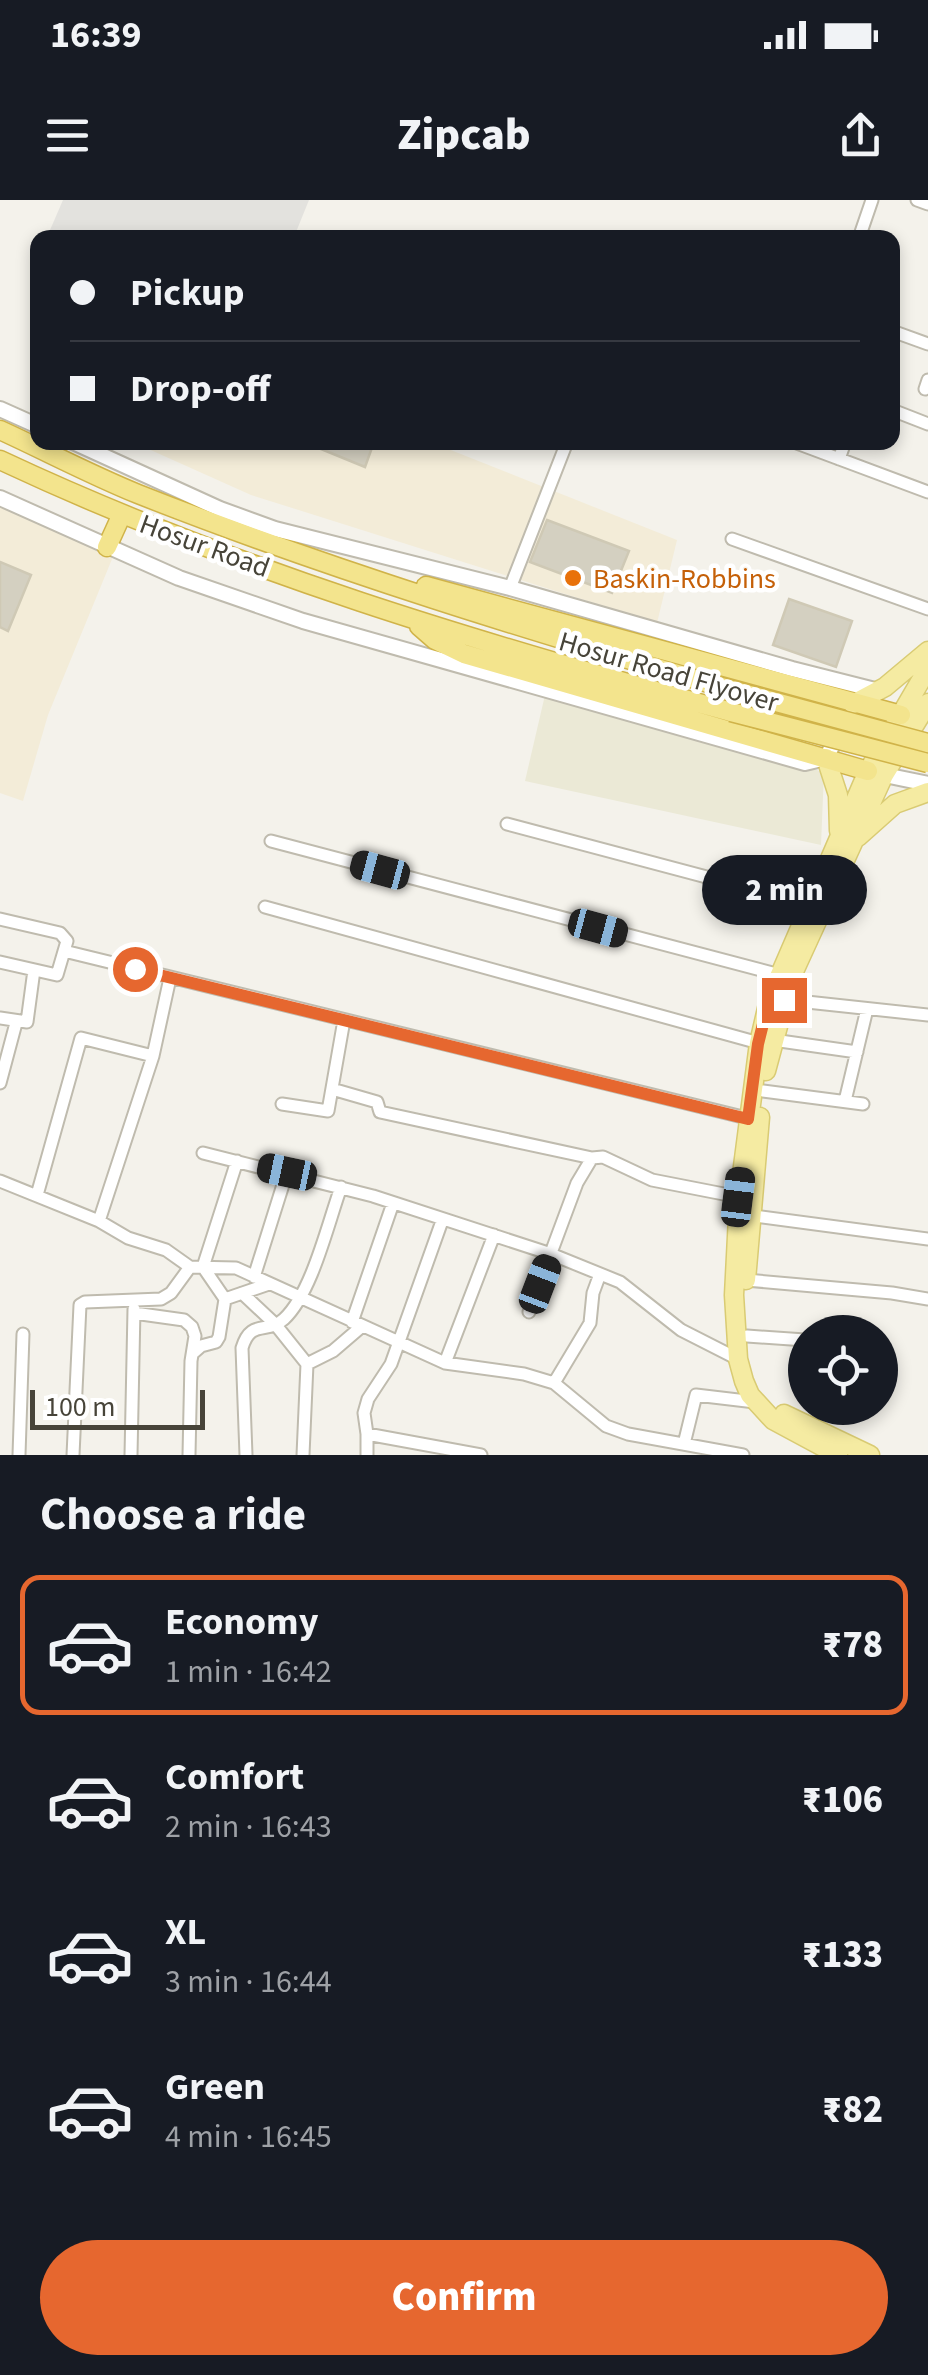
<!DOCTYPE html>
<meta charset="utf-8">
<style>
body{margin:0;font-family:"Source Sans 3",sans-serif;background:#20242c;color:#f1f3f6;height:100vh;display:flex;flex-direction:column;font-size:38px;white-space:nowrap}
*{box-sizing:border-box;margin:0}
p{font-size:32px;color:#9ea1a6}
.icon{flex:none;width:55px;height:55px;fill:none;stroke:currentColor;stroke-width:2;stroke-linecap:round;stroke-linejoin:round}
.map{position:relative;height:1255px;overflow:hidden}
.side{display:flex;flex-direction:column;background:#171b24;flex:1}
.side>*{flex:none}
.guide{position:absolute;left:30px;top:30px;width:870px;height:220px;border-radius:20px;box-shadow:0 5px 15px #0003;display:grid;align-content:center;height:220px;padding:0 40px;background:#171b24}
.fabs{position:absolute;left:788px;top:1115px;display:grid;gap:20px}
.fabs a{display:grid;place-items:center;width:110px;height:110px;border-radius:50%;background:#171b24;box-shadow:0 5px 15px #0003;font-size:50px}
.scale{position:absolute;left:30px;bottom:25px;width:175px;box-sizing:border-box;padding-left:10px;border:5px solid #474439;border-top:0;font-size:28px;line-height:35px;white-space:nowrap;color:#474439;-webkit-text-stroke:8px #fff;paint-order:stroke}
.end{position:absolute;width:45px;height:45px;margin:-22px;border:12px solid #e6672f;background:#fff;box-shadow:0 0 0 5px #fff}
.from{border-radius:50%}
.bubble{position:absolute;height:70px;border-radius:35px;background:#171b24;box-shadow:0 5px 15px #0003;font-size:32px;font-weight:800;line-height:70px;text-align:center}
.car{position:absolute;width:30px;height:60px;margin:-30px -15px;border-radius:12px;box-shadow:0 0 8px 2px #0007;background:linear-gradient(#222 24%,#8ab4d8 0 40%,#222 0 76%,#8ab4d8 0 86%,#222 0)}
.guide b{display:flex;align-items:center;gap:35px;height:95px;font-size:38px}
.guide b+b{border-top:2px solid #363941}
.guide i{width:25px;height:25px;background:#f1f3f6}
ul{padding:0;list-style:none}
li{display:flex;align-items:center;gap:30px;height:140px;margin:0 20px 15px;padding:0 20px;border:5px solid transparent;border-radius:20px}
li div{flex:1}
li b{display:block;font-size:38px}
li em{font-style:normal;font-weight:800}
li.active{border-color:#e6672f}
li>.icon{width:90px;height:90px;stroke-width:1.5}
h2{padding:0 40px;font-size:45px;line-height:120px}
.cta{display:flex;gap:20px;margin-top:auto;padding:20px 40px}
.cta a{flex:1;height:115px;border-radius:60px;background:#e6672f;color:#fff;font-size:40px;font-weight:800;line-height:115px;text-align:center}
.status{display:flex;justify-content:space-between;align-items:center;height:70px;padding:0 50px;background:#171b24;direction:ltr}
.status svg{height:28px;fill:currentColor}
header{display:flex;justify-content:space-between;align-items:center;height:130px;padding:0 40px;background:#171b24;font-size:45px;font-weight:800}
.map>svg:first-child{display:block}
</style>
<div class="status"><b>16:39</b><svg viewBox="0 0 49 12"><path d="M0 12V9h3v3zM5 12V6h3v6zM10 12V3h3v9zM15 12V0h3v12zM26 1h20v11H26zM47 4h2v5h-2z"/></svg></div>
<header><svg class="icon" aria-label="menu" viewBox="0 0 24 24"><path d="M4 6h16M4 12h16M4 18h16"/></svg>Zipcab<svg class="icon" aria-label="share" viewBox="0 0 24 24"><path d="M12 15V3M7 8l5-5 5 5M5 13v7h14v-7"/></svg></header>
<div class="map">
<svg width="928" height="1255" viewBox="0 0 928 1255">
<rect width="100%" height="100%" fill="#f4f2eb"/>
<path fill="#f3ecd8" d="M 135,243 L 433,243 L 677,340 L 657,423 L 251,295 Z
M 0,290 L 119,342 L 48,515 L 23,601 L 0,593 Z"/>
<path fill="#ebe9d6" d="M 545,495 L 824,572 L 821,645 L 525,581 Z"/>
<path fill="#e3e2de" d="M 63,0 L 309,0 L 294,37 L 47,37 Z"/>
<path fill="#d4d0c1" stroke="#cfc9b5" stroke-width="2.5" d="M 304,242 L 374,242 L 365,267 Z
M 547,320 L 629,351 L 612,393 L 530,362 Z
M 0,362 L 31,375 L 8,431 L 0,427 Z
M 789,399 L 852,421 L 836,467 L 773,445 Z"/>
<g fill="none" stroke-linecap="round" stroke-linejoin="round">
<defs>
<path id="minor" d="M 917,0 L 928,4
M 859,38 L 872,0
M 892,131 L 928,144
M 925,189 L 928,180
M 892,210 L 928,224
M 794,242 L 928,292
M 839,259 L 845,242
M 732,339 L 928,409
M 510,388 L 567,242
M 507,624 L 812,705
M 271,641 L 784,776
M 265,707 L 759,843
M 0,719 L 60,733 L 67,741 L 57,775 L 0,762
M 64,751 L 755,920
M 779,799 L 928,815
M 0,818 L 27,822 L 34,770
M 773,840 L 857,852
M 153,856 L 170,778
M 0,883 L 16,823
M 332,889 L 377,902 L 380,912 L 592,958
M 763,891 L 863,904
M 845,901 L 867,809
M 282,904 L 328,911 L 344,820
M 203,953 L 373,996 L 551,1054 L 620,1082 L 681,1130 L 738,1159
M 0,981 L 99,1021 L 128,1038 L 166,1050 L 190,1067 L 236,1068 L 445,1163 L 524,1174 L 554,1183 L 606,1226 L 628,1234 L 743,1255
M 37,995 L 81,838 L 153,856 L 99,1021
M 747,1015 L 928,1039
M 254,1077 L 287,972
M 746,1080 L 892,1093 L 928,1099
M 242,1093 L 275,1124 L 307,1164 L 303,1255
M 225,1099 L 269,1084
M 529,1112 L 577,983 L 592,958 L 603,957 L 652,980 L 739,997
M 134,1113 L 184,1120 L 192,1127 L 195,1136 L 191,1161 L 189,1255
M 352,1122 L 393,1003
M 747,1136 L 805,1140
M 193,1153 L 201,1146 L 216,1142 L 219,1137 L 225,1099 L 203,1067 L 237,961
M 445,1163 L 494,1035
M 307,1164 L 333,1151 L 361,1127
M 554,1183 L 590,1123 L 593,1093 L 600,1074
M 367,1234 L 364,1213 L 368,1199 L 391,1164 L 442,1021
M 684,1244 L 696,1195 L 755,1202
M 19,1255 L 23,1134
M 73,1255 L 80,1105 L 85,1102 L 161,1099 L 171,1093 L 190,1067
M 131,1255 L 134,1109
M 246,1255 L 242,1148 C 251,1118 267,1135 284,1119 C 312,1093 328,1023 341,987
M 367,1255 L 367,1234 L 481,1255"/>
<path id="tertiary" d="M 0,209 L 38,226
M 73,242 L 220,309 L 275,329 L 510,388 L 792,469 L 879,491
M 0,298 L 179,378 L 303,421 L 805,563 L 826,558 L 839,533
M 875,573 L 928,584"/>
<path id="primary" d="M 853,504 L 885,487 L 928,451
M 826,558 L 838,595 L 839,631
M 858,637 L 895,604 L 928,592
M 766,871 L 791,778 L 884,575 L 928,503
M 746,1080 L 760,917
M 784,1214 L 870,1255
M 838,1255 L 773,1220 L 750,1195 L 744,1181 L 738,1159 L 734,1095 L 739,997 L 759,843 L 769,800 L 868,571 L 928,468"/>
<path id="trunk" d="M 0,230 C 46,251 91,275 138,294 C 333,371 534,432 735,491
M 0,260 C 234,370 483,444 731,512
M 107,347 L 122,314
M 426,386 L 901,515
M 419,426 L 435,440 L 464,454 L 868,571"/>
</defs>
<use href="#minor" stroke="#bfbbae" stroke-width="15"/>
<use href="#tertiary" stroke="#bfbbae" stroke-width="18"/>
<use href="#primary" stroke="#d9cb73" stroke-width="21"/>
<use href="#trunk" stroke="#d0b349" stroke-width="21"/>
<use href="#minor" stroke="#fff" stroke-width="11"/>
<use href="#tertiary" stroke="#fff" stroke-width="14"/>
<use href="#primary" stroke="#f5eba2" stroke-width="18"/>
<use href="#trunk" stroke="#f3e48d" stroke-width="18"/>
<defs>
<path id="trunk-bridge" d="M 735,491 L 928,543
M 731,512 L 928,563"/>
</defs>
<use href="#trunk-bridge" stroke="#d0b349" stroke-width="21" stroke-linecap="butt"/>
<use href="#trunk-bridge" stroke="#f3e48d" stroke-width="18"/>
</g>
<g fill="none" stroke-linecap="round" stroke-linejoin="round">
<path stroke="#e6672f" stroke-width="12" d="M 135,769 L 748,919 L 758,844 L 770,796 L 784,800"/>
</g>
<circle fill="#e8710a" stroke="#fff" stroke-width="4" cx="573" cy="378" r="10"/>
<g text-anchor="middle" stroke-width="9" stroke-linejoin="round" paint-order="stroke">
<g font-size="28" fill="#474439" stroke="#fff">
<text transform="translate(205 345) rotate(20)" y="10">Hosur Road</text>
<text transform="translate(669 471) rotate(16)" y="10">Hosur Road Flyover</text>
</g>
<g font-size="28" fill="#c56008" stroke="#fff" text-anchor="start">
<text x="593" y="388">Baskin-Robbins</text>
</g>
</g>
</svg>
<div class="fabs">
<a><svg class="icon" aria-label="locate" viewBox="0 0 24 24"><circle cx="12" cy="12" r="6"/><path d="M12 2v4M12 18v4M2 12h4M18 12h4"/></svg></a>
</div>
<div class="scale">100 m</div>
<i class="end from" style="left:135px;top:769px"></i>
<i class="end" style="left:784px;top:800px"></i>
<div class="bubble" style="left:702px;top:655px;width:165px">2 min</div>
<i class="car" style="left:380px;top:670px;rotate:285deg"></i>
<i class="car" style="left:598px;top:728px;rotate:105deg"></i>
<i class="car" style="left:287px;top:972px;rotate:282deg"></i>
<i class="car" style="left:738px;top:997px;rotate:7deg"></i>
<i class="car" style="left:540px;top:1084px;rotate:21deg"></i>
<div class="guide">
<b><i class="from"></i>Pickup</b>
<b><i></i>Drop-off</b>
</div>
</div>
<section class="side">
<h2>Choose a ride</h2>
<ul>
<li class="active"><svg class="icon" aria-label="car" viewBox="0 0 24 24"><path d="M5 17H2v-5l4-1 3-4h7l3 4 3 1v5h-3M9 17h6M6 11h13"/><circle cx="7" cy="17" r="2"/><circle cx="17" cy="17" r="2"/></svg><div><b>Economy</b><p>1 min · 16:42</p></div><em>₹78</em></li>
<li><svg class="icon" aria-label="car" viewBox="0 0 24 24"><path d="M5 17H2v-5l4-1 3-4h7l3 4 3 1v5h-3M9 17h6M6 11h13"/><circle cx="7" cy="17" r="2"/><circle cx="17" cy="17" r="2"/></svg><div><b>Comfort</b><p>2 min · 16:43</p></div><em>₹106</em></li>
<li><svg class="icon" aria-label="car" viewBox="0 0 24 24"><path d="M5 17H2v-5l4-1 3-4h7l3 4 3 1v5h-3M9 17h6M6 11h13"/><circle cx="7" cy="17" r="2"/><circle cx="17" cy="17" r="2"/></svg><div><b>XL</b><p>3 min · 16:44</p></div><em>₹133</em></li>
<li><svg class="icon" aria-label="car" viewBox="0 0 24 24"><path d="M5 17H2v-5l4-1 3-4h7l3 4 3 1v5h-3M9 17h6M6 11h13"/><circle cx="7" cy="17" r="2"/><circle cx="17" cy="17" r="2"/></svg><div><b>Green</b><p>4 min · 16:45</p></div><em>₹82</em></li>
</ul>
<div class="cta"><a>Confirm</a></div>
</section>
